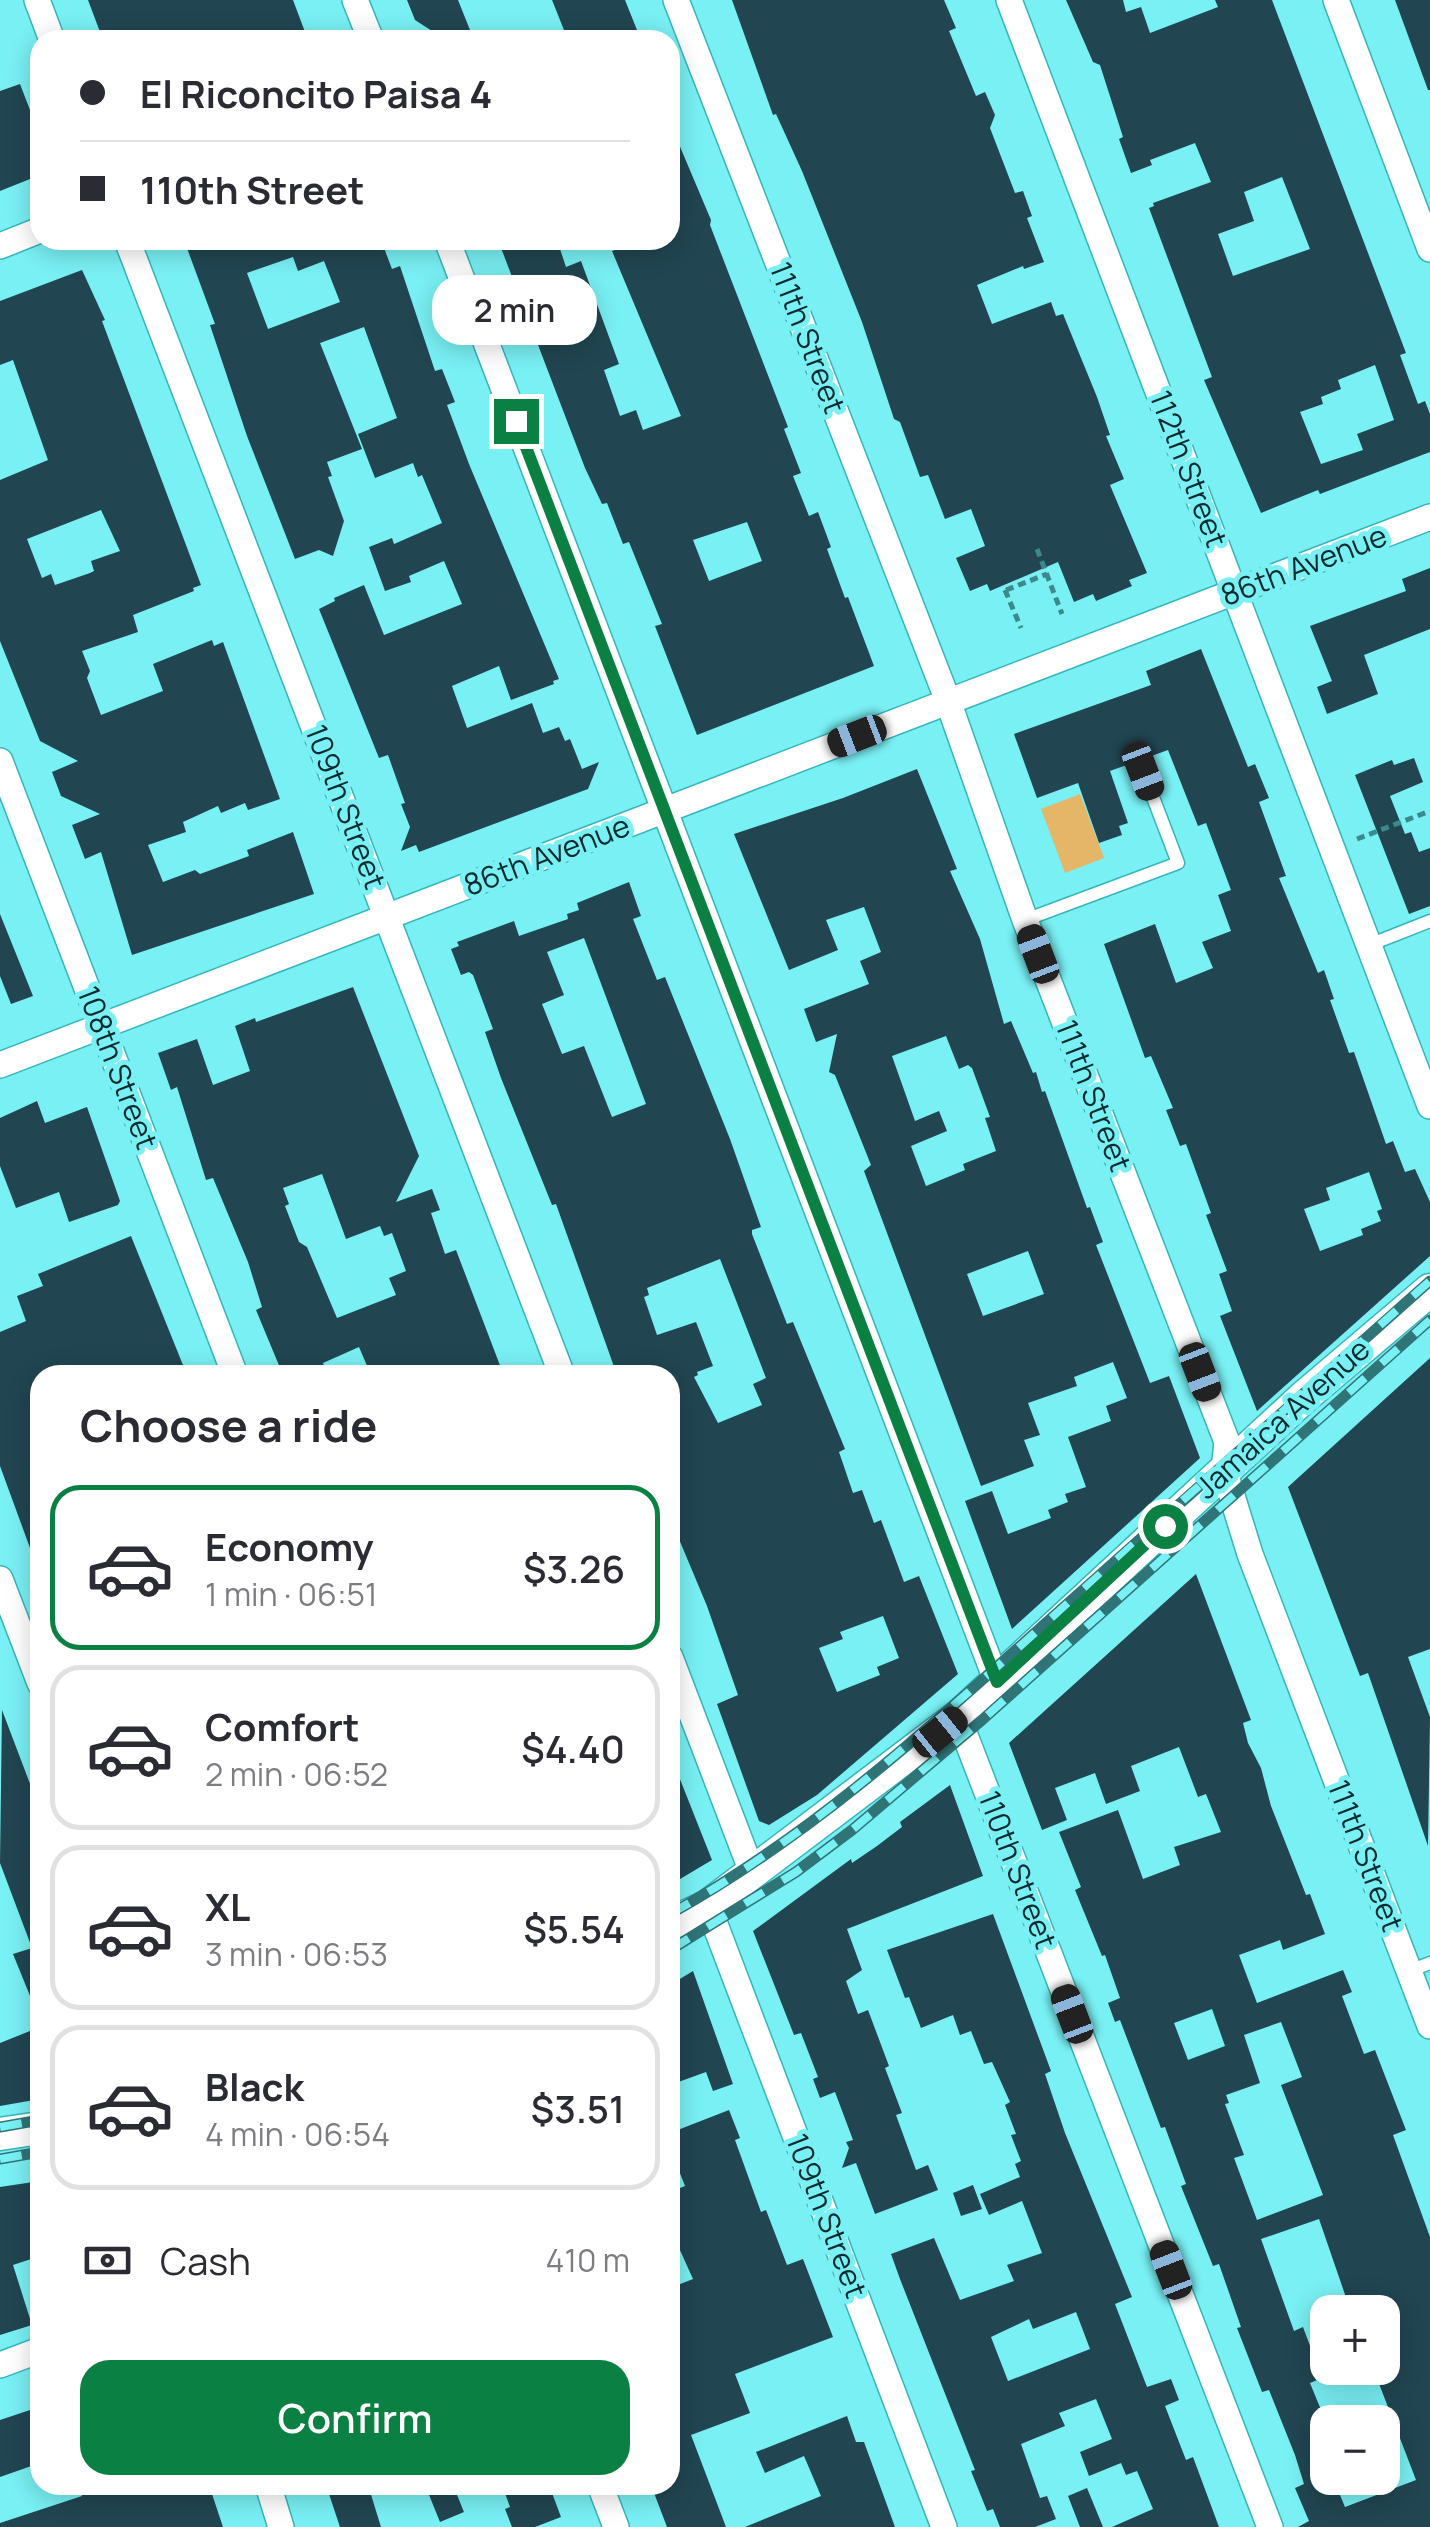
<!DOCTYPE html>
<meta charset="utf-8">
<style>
body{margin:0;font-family:Manrope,sans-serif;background:#f7f7f7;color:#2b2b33;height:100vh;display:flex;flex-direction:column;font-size:38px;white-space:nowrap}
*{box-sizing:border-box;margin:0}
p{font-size:32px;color:#7c7c81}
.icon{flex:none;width:55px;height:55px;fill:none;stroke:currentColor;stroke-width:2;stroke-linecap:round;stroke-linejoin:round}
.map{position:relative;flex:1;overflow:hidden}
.drawer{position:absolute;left:30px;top:1365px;width:650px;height:1130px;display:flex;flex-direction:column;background:#fff;border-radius:30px;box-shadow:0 5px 25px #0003}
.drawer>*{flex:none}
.banner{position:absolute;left:30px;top:30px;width:650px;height:220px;border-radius:30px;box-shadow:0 5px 25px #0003;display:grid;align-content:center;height:220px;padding:0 50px;background:#fff}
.controls{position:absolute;left:1310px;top:2295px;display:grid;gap:20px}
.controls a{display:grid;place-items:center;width:90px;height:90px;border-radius:20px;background:#fff;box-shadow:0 5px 25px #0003;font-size:50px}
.end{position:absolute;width:45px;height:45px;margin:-22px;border:12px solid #0b8043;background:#fff;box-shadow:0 0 0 5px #fff}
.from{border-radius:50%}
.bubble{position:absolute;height:70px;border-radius:30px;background:#fff;box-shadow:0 5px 25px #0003;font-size:32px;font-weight:600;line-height:70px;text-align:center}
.car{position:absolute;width:30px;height:60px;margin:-30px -15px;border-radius:12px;box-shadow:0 0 8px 2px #0007;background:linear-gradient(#222 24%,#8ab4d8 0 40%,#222 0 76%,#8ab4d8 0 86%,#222 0)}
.banner b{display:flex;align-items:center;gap:35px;height:95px;font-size:38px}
.banner b+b{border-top:2px solid #e1e1e2}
.banner i{width:25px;height:25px;background:#2b2b33}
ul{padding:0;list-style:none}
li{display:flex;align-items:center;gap:30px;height:165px;margin:0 20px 15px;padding:0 30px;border:5px solid #e1e1e2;border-radius:30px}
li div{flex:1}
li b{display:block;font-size:38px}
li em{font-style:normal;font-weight:600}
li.current{border-color:#0b8043}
li>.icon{width:90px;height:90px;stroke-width:1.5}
h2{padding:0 50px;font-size:45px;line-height:120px}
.pay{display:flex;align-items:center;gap:25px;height:110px;padding:0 50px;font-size:38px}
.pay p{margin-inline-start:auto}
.button{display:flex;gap:20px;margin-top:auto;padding:20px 50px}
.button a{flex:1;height:115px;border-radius:30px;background:#0b8043;color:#fff;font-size:40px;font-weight:600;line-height:115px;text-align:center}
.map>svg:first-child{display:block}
</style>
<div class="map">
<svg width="1430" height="2527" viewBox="0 0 1430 2527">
<rect width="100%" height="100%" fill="#79f0f4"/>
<path fill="#e5b668" d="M 1080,794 L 1104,858 L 1065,873 L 1041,809 Z"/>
<path fill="#214651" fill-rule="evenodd" d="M 88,0 L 293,0 L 308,40 L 103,40 Z
M 407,0 L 458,0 L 474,40 L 446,40 L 415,20 Z
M 552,0 L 625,0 L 641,40 L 568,40 Z
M 732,0 L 944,0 L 956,28 L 949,31 L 976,96 L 985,92 L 995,115 L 990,128 L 1015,193 L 1023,191 L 1032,216 L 1027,218 L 1044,262 L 1024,269 L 1023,266 L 977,285 L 992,324 L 1051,302 L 1056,316 L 1063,314 L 1097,397 L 1110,435 L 1106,436 L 1124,479 L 1110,485 L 1147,573 L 1129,580 L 1132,586 L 1096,601 L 1093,594 L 1074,602 L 1058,562 L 990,591 L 987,584 L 970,591 L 956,558 L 985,546 L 971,509 L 945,519 L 928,475 L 920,477 L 900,422 L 894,419 L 862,322 L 802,171 L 776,114 L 773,115 Z
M 1066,0 L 1123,0 L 1126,12 L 1141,7 L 1150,33 L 1218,7 L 1215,0 L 1272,0 L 1406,353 L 1400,355 L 1418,404 L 1425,401 L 1430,414 L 1430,452 L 1320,494 L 1318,490 L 1261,513 L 1204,380 L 1212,377 L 1149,208 L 1154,206 L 1153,203 L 1211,182 L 1195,143 L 1150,160 L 1152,165 L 1131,173 L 1119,139 L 1123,137 L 1100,65 L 1093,62 ZM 1282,177 L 1310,249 L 1233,276 L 1218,234 L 1254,221 L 1244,192 ZM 1375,365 L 1394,420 L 1357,434 L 1363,450 L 1321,464 L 1300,412 L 1323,404 L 1321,397 L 1341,389 L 1338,380 Z
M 1395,0 L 1430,0 L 1430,90 L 1428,90 Z
M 20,84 L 40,136 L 40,175 L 0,191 L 0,91 Z
M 670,123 L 711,220 L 710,225 L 788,427 L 784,429 L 801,473 L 793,476 L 809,516 L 818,512 L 831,547 L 827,549 L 845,598 L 848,597 L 874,666 L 697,735 L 655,626 L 662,624 L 629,542 L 623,544 L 607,503 L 602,504 L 585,468 L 498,240 L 557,240 L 566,267 L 581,261 L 619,364 L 604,370 L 620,416 L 636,410 L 643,430 L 681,416 L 612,251 L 643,240 L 670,240 ZM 747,522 L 762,561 L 709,581 L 693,540 Z
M 184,240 L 381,240 L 392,269 L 400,266 L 435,371 L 442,369 L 455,402 L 447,405 L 469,464 L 559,679 L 553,681 L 554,684 L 511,700 L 499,666 L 452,686 L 467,728 L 532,703 L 543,733 L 559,727 L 565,741 L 570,739 L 582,769 L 599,762 L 588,789 L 419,852 L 416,845 L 401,851 L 410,827 L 401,804 L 405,803 L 388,755 L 379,758 L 319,609 L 335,601 L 334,598 L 364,585 L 384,635 L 462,604 L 444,561 L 409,576 L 411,582 L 385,591 L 369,547 L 392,538 L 394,544 L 442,523 L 422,475 L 418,477 L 413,463 L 375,478 L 358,434 L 397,418 L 364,327 L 320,343 L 362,449 L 327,462 L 332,476 L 328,477 L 344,521 L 333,556 L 319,550 L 295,559 L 247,436 L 210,325 L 215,324 ZM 293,257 L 298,271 L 324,261 L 340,302 L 268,329 L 247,273 Z
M 82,270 L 105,320 L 102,321 L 201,585 L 193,588 L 194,591 L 133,615 L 138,632 L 82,651 L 90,671 L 87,678 L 101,715 L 163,691 L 153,664 L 212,640 L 214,646 L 223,642 L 280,799 L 248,810 L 245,803 L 221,813 L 218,806 L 183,822 L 186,832 L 148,845 L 163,882 L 195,870 L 200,874 L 249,856 L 247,850 L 293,832 L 314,894 L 132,955 L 101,852 L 85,859 L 72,825 L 100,814 L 61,796 L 52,772 L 78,761 L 40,741 L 0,641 L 0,480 L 48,460 L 13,360 L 0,365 L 0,301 ZM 101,510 L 120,551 L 91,561 L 94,571 L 90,573 L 55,585 L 51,574 L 42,578 L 27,539 Z
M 1430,568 L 1430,629 L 1364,655 L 1378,694 L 1327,714 L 1317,687 L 1332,681 L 1310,626 L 1406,591 L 1402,579 Z
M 1201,649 L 1248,767 L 1255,764 L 1269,798 L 1259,802 L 1286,876 L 1279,878 L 1318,973 L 1324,970 L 1334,999 L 1330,1000 L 1349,1053 L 1354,1052 L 1386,1144 L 1393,1141 L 1405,1172 L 1415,1169 L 1430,1202 L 1430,1256 L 1257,1411 L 1220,1316 L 1232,1311 L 1219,1274 L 1227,1271 L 1206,1215 L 1211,1213 L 1186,1144 L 1180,1146 L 1166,1110 L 1173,1108 L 1151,1056 L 1145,1058 L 1104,944 L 1155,924 L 1176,983 L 1213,968 L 1202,942 L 1231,931 L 1218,895 L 1231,890 L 1206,823 L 1198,826 L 1168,750 L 1110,771 L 1128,823 L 1119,826 L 1122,835 L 1099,843 L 1078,783 L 1037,798 L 1014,734 L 1151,685 L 1146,671 ZM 1369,1172 L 1382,1209 L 1377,1211 L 1381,1221 L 1361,1229 L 1363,1235 L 1320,1251 L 1304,1209 L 1330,1200 L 1326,1188 Z
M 1414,758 L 1423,782 L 1390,796 L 1405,834 L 1411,832 L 1419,852 L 1430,848 L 1430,906 L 1409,914 L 1355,775 L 1392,760 L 1394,765 Z
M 917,769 L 957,869 L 950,871 L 980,939 L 1004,1024 L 1011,1021 L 1033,1073 L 1036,1072 L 1042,1092 L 1045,1091 L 1087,1208 L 1090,1207 L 1103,1242 L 1096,1245 L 1150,1383 L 1169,1376 L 1200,1458 L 1012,1629 L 965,1501 L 992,1491 L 1008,1534 L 1051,1518 L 1048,1510 L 1068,1502 L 1065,1494 L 1086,1487 L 1068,1437 L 1111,1421 L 1106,1406 L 1127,1398 L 1113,1362 L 1074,1377 L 1077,1386 L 1028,1403 L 1040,1435 L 1024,1440 L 1034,1466 L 981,1486 L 864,1171 L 871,1165 L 835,1075 L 829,1072 L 837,1034 L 816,1042 L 804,1009 L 869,984 L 860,961 L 881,952 L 864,907 L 826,920 L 838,950 L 789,970 L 734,834 L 843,798 ZM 946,1036 L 959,1069 L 968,1065 L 972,1068 L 990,1117 L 985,1118 L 996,1151 L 963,1164 L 965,1170 L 926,1186 L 911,1146 L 947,1131 L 939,1111 L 915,1121 L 892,1056 ZM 1028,1251 L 1044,1294 L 983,1316 L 967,1274 Z
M 629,882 L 641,916 L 633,919 L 657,980 L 665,977 L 730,1139 L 761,1227 L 752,1230 L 752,1234 L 787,1324 L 793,1322 L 845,1449 L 839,1452 L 853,1493 L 862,1490 L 874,1523 L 881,1520 L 904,1582 L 919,1576 L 958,1674 L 817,1795 L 769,1825 L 759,1821 L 717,1704 L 738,1695 L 707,1606 L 671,1520 L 675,1518 L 670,1506 L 670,1375 L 617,1375 L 556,1204 L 552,1205 L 501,1078 L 485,1032 L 493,1029 L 473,975 L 469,972 L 461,975 L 451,949 L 459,946 L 457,942 L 514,921 L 519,936 L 568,919 L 567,914 L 579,910 L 577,903 ZM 584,938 L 646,1104 L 612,1117 L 584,1046 L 562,1054 L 542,1004 L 564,995 L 547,952 ZM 720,1259 L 766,1378 L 753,1384 L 762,1405 L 718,1423 L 694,1377 L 698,1375 L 697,1372 L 713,1366 L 696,1322 L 657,1335 L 644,1297 L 649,1295 L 647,1288 ZM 883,1616 L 899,1658 L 877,1667 L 880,1675 L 837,1692 L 819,1648 L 843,1639 L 840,1632 Z
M 0,914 L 33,996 L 11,1004 L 0,976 Z
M 353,987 L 419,1156 L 396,1202 L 432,1189 L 440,1210 L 431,1213 L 445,1254 L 456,1250 L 501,1368 L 483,1375 L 429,1375 L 426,1367 L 396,1375 L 393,1366 L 371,1375 L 359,1347 L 323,1363 L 325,1368 L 308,1375 L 283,1375 L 256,1310 L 262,1307 L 248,1262 L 213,1178 L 206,1180 L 177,1087 L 171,1090 L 158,1053 L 197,1039 L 213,1085 L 250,1071 L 235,1026 L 255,1018 L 256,1022 ZM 322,1174 L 346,1239 L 380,1226 L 384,1236 L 392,1233 L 406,1271 L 389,1278 L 396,1295 L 337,1318 L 307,1247 L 299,1242 L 285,1206 L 289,1204 L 283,1188 Z
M 37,1101 L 45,1123 L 87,1107 L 120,1201 L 118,1205 L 69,1222 L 59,1192 L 16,1208 L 0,1166 L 0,1118 Z
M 131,1236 L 187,1375 L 40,1375 L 40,1566 L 37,1567 L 0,1466 L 0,1332 L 26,1321 L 17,1296 L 43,1286 L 38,1274 Z
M 1430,1358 L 1430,1649 L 1408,1657 L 1430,1717 L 1428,1846 L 1368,1673 L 1360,1676 L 1288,1487 Z
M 1196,1574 L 1251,1720 L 1243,1723 L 1248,1743 L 1261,1768 L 1271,1806 L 1306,1895 L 1310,1894 L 1325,1934 L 1283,1950 L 1280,1940 L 1239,1955 L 1257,2003 L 1343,1970 L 1352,1992 L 1342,1996 L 1364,2054 L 1375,2050 L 1406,2130 L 1393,2135 L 1430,2237 L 1430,2527 L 1298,2527 L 1309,2521 L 1295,2488 L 1304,2484 L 1295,2455 L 1269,2390 L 1262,2392 L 1237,2328 L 1241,2327 L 1219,2264 L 1213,2266 L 1181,2186 L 1186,2184 L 1165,2127 L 1161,2128 L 1120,2020 L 1115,2022 L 1108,2003 L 1120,1998 L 1105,1955 L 1102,1956 L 1075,1890 L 1081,1887 L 1059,1832 L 1118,1810 L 1143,1879 L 1180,1865 L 1174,1847 L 1221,1832 L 1206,1794 L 1198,1797 L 1179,1747 L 1131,1766 L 1140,1791 L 1106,1804 L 1095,1773 L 1055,1788 L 1067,1820 L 1042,1830 L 1009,1743 ZM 1212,2009 L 1225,2046 L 1188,2060 L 1174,2023 ZM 1281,2022 L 1302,2077 L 1281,2085 L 1323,2195 L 1257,2220 L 1234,2158 L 1244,2155 L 1225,2104 L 1229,2103 L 1226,2095 L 1260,2083 L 1244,2035 ZM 1319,2219 L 1351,2312 L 1382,2312 L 1382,2368 L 1373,2368 L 1416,2480 L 1345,2507 L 1333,2478 L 1328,2478 L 1328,2427 L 1310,2383 L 1322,2378 L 1303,2327 L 1294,2331 L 1261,2239 Z
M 2,1710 L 40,1810 L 39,2018 L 13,1954 L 32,1948 L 0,1863 Z
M 670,1754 L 712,1860 L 670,1885 Z
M 950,1785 L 983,1876 L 847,1929 L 862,1970 L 846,1981 L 858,2014 L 868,2010 L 889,2066 L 885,2068 L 902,2113 L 896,2115 L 916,2170 L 928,2165 L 938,2190 L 875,2214 L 856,2163 L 842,2168 L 849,2148 L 846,2142 L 853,2140 L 835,2092 L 820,2098 L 813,2079 L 818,2077 L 801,2033 L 794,2035 L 753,1931 L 851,1859 L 852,1863 L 877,1846 L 902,1827 L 900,1822 Z
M 993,1914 L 1051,2071 L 1045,2074 L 1065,2133 L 1132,2297 L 1115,2304 L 1147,2387 L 1171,2379 L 1179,2400 L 1165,2406 L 1186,2460 L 1193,2457 L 1219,2527 L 1112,2527 L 1153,2509 L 1137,2471 L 1126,2475 L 1121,2463 L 1089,2476 L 1080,2452 L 1112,2439 L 1096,2399 L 1059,2413 L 1065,2426 L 1021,2444 L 1040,2498 L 1047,2496 L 1056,2519 L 1035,2527 L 1000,2527 L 993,2509 L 987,2511 L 971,2471 L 975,2470 L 900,2279 L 891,2254 L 934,2238 L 960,2300 L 1014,2281 L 1007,2265 L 1042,2253 L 1022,2201 L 989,2215 L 980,2194 L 1020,2177 L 1015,2164 L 1021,2161 L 1011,2135 L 1016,2134 L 1005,2105 L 1010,2102 L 992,2062 L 984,2064 L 971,2031 L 960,2035 L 953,2015 L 921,2028 L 909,1997 L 905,1998 L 887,1950 ZM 1076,2312 L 1090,2349 L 1008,2381 L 991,2337 L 1029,2319 L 1033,2329 Z
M 693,1971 L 733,2084 L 713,2091 L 706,2072 L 670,2085 L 670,1985 Z
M 40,2027 L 40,2099 L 0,2106 L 0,2043 Z
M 729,2110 L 740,2138 L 735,2140 L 761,2212 L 766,2210 L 787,2265 L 803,2259 L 833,2337 L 735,2374 L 750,2413 L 691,2435 L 726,2527 L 667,2527 L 651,2485 L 670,2485 L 670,2288 L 693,2279 L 670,2228 L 670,2192 L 685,2186 L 670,2148 L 670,2133 Z
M 40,2181 L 40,2256 L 13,2265 L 32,2325 L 0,2335 L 0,2187 Z
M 973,2185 L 982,2209 L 961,2216 L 953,2193 Z
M 33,2409 L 40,2429 L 40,2463 L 0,2477 L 0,2420 Z
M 847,2416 L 856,2442 L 864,2442 L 895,2527 L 745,2527 L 821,2496 L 804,2456 L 765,2473 L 756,2452 Z
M 78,2485 L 209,2485 L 223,2527 L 0,2527 L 0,2523 L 82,2496 Z
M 326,2485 L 368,2485 L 381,2527 L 340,2527 Z
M 425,2485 L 453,2485 L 464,2512 L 440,2522 Z
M 502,2485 L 549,2485 L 561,2517 L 535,2527 L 512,2527 L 505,2509 L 510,2507 Z
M 1087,2488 L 1103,2527 L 1080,2527 L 1068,2496 Z"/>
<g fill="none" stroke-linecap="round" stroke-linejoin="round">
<defs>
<path id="service" d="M 1025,920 L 1178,863 L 1143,771
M 1369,945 L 1430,921
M 1409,1971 L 1430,1963"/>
<path id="minor" d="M 37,0 L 52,40
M 355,0 L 371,40
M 676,0 L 948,701 L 1025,920 L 1227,1442 L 1224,1470 L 1250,1554 L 1430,2026
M 1009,0 L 1430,1106
M 1336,0 L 1430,249
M 127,240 L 562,1375
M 447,240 L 997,1682
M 0,246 L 40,230
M 0,761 L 235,1375
M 0,1065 L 1430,517
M 0,1579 L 40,1683
M 670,1657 L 752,1872
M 958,1717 L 1270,2527
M 708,1906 L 944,2527
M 0,2365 L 40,2350
M 268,2485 L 281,2527
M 600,2485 L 616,2527"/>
<path id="secondary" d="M 670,1924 L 708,1906 L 958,1717 L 1304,1397 L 1430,1290
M 0,2134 L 40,2128"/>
</defs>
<use href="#service" stroke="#36b5ba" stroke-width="15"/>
<use href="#minor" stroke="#36b5ba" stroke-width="28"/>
<use href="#secondary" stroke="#36b5ba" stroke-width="35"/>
<path stroke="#3b898c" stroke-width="5" stroke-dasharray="8 5" stroke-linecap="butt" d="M 1037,549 L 1062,614
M 1005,590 L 1021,628
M 1006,590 L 1047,574
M 1357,839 L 1430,811"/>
<use href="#service" stroke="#fff" stroke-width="12"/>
<use href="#minor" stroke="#fff" stroke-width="25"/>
<use href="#secondary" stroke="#fff" stroke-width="32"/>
<defs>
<path id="rail" d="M 670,1914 C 816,1833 933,1724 1057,1613 C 1181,1502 1305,1391 1430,1281
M 670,1950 L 796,1872 L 852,1830 L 982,1720 L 1430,1320
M 0,2127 L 40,2120
M 0,2159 L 40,2152"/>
</defs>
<use href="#rail" stroke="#2f7477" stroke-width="11"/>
<use href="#rail" stroke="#79f0f4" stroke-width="8" stroke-dasharray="22" stroke-linecap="butt"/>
</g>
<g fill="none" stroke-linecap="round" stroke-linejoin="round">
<path stroke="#0b8043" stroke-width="12" d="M 516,421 L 997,1682 L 1165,1526"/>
</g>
<g text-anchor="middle" stroke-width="10" stroke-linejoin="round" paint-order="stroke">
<g font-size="30" fill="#032b2d" stroke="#79f0f4">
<text transform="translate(807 338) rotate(69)" y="10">111th Street</text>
<text transform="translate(1188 469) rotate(69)" y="10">112th Street</text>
<text transform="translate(1304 566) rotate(-21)" y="10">86th Avenue</text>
<text transform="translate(345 807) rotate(69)" y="10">109th Street</text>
<text transform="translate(547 856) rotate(-21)" y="10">86th Avenue</text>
<text transform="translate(117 1068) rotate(69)" y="10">108th Street</text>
<text transform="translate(1093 1096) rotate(69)" y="10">111th Street</text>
<text transform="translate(1283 1419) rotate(-42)" y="10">Jamaica Avenue</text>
<text transform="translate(1365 1856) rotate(69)" y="10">111th Street</text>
<text transform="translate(1017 1870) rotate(69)" y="10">110th Street</text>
<text transform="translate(826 2216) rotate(69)" y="10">109th Street</text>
</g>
</g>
</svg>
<div class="controls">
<a>+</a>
<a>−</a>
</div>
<i class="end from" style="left:1165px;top:1526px"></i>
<i class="end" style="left:516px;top:421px"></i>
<div class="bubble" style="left:432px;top:275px;width:165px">2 min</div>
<i class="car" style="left:857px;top:736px;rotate:249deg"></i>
<i class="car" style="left:1143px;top:771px;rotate:159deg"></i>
<i class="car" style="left:1038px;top:954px;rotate:339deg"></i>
<i class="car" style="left:1200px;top:1372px;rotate:159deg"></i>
<i class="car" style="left:940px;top:1732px;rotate:51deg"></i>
<i class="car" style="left:1072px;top:2014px;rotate:339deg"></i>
<i class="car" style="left:1171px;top:2270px;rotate:339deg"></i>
<div class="banner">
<b><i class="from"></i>El Riconcito Paisa 4</b>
<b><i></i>110th Street</b>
</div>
<section class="drawer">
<h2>Choose a ride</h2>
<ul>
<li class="current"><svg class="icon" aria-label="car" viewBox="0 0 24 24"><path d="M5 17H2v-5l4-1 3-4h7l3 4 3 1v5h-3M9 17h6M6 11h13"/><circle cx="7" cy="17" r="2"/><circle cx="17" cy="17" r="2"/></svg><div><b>Economy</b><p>1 min · 06:51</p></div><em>$3.26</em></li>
<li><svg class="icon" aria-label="car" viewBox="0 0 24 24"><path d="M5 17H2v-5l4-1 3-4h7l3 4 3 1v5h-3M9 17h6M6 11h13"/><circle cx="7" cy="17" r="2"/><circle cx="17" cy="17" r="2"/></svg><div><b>Comfort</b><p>2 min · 06:52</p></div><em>$4.40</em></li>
<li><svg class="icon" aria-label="car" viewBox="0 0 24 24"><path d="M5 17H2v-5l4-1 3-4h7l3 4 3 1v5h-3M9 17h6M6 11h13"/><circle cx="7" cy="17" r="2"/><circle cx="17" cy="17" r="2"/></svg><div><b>XL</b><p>3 min · 06:53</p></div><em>$5.54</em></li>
<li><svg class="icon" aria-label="car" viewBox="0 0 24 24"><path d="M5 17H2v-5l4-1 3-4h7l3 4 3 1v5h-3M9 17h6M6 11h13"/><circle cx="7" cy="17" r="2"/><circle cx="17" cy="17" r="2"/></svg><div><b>Black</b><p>4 min · 06:54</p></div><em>$3.51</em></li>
</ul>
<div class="pay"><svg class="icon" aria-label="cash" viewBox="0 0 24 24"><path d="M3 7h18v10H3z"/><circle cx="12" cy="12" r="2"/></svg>Cash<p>410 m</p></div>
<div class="button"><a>Confirm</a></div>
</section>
</div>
